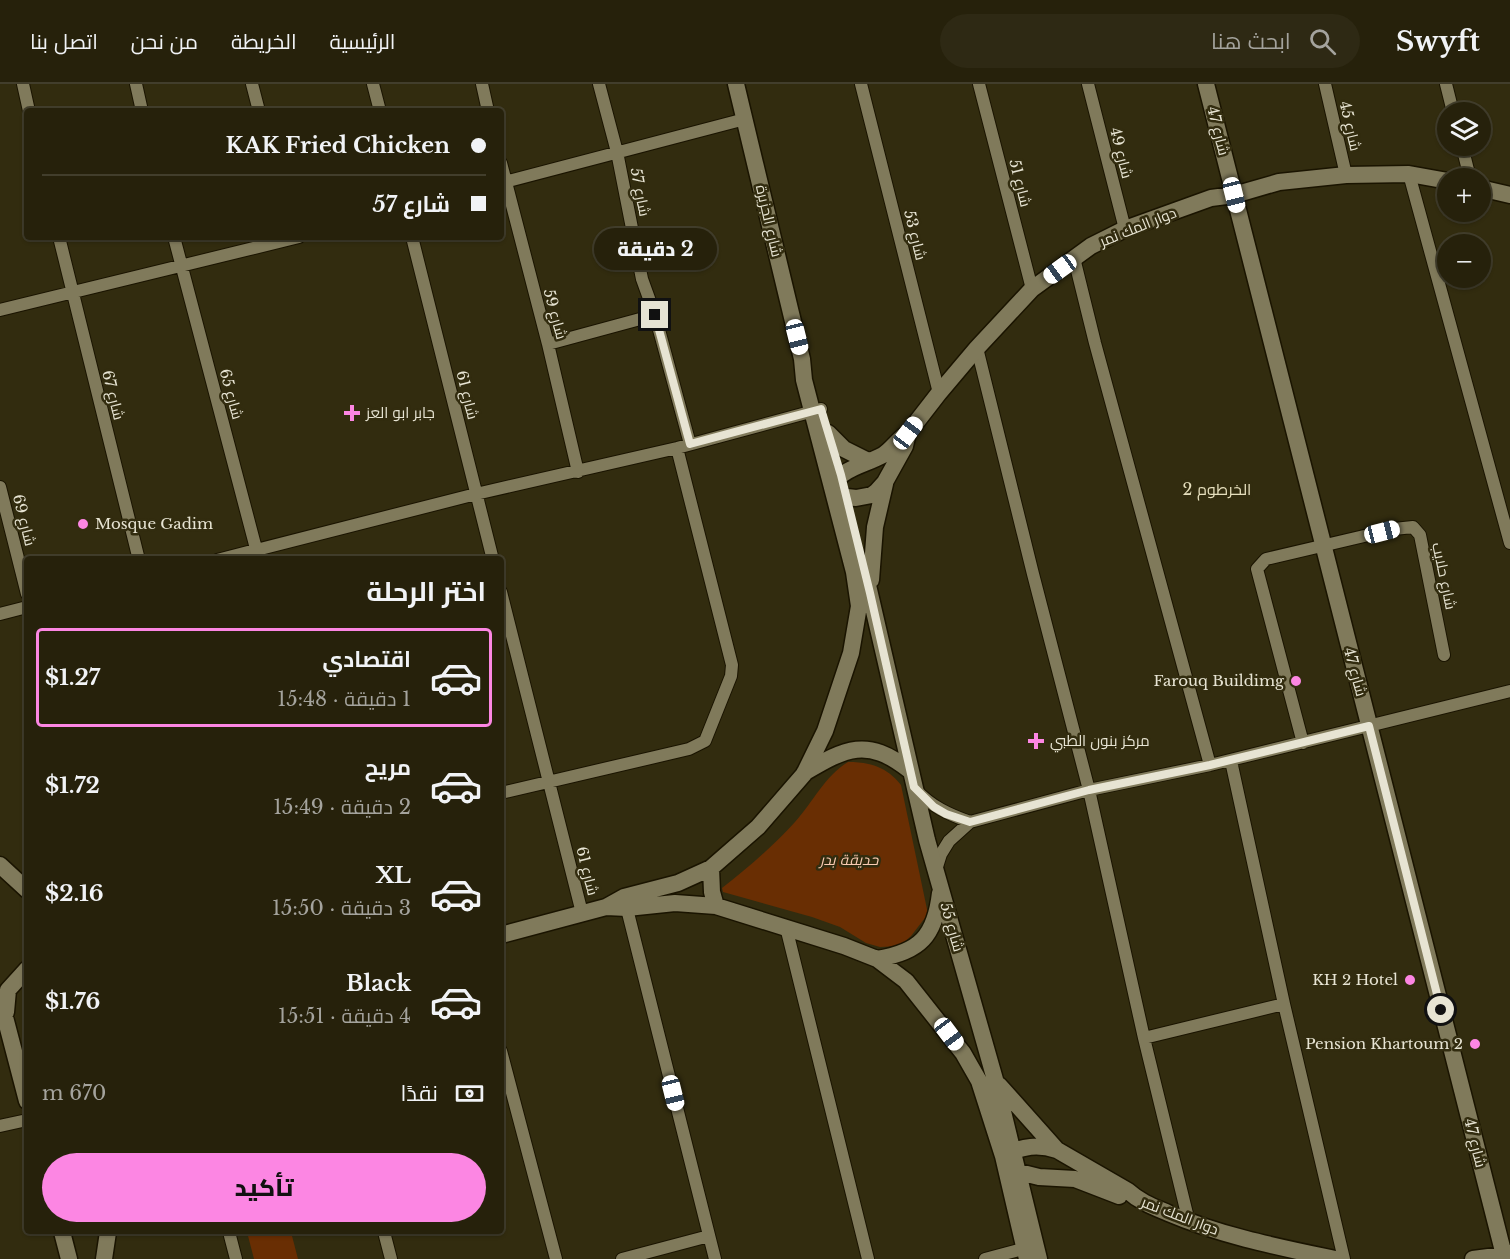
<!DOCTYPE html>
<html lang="ar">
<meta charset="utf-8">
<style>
body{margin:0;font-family:"Libre Baskerville",Cairo,serif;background:#2e2914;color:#f1f3f6;direction:rtl;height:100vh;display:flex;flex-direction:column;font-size:22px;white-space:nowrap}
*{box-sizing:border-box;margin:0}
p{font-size:20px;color:#a4a39d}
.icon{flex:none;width:33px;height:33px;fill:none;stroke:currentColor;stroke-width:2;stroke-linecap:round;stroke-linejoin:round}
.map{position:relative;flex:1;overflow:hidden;direction:ltr}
.sheet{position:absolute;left:24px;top:472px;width:480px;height:678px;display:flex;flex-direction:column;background:#26210b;border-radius:6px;box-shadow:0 2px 4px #0004,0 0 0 2px #423e2c;direction:rtl}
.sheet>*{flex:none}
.hud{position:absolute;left:24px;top:24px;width:480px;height:132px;border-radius:6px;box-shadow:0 2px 4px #0004,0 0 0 2px #423e2c;direction:rtl;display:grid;align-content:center;height:132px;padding:0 18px;background:#26210b}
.buttons{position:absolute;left:1437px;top:18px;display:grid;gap:12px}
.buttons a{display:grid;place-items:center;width:54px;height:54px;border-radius:50%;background:#26210b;box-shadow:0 2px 4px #0004,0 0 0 2px #423e2c;font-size:30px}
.end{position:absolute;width:27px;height:27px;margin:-14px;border:8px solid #e7e4d3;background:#111;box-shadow:0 0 0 3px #111}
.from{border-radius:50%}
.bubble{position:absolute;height:42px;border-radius:21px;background:#26210b;box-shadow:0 2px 4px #0004,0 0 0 2px #423e2c;font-size:20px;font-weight:800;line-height:42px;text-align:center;direction:rtl}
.car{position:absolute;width:18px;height:36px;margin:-18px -9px;border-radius:8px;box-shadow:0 0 4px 2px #0007;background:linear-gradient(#fff 24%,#345 0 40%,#fff 0 76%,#345 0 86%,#fff 0)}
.hud b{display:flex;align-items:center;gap:21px;height:57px;font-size:22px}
.hud b+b{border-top:2px solid #423e2c}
.hud i{width:15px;height:15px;background:#f1f3f6}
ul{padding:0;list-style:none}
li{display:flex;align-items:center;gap:18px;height:99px;margin:0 12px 9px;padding:0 6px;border:3px solid transparent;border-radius:6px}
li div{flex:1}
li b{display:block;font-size:22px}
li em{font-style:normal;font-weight:800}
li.on{border-color:#fc86e3}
li>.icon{width:54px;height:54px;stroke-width:1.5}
h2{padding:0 18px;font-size:27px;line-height:72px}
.pay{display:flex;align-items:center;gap:15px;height:66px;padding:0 18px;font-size:22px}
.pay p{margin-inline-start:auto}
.primary-button{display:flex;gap:12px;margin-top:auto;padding:12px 18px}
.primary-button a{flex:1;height:69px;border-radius:36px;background:#fc86e3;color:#111;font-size:24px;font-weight:800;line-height:69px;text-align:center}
header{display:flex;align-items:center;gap:36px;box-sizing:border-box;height:84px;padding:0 30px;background:#26210b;border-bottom:2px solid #423e2c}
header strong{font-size:28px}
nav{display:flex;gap:33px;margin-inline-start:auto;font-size:21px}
.search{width:420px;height:54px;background:#2e2914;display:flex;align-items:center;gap:15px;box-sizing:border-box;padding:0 21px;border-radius:33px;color:#a4a39d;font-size:22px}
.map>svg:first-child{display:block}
</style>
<header>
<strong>Swyft</strong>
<div class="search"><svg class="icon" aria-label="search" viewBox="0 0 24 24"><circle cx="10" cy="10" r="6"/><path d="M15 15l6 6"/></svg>ابحث هنا</div>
<nav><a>الرئيسية</a><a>الخريطة</a><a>من نحن</a><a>اتصل بنا</a></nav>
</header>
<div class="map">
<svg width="1510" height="1175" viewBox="0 0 1510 1175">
<rect width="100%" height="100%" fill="#322c0f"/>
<path fill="#692e03" d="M 848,678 C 870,678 887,683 901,701 L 928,830 L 911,852 L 900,862 L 880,863 L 866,859 L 840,843 L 812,833 L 723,808 L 722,804 C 748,784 773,762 795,738 C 813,718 825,692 848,678 Z
M 247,1148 L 291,1148 L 298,1175 L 254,1175 Z"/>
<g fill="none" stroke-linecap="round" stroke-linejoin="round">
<defs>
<path id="street" d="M 23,0 L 29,27
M 136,0 L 142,27
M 252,0 L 259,27
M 373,0 L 380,27
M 482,0 L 488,27
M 599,0 L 617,68 L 642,195 L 655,231 L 690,360
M 861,0 L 939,309
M 979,0 L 1032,205
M 1088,0 L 1125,145
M 1325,0 L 1346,91
M 1446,0 L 1453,28
M 1462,62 L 1470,94
M 501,79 L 548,260 L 578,388
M 1409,90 L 1510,459
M 501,99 L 745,35
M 59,153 L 139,476
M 174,153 L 259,476
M 412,153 L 493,476
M 1074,174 L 1095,259 L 1210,681
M 0,226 L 299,153
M 548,260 L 655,231
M 977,264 L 1033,490 L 1089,706 L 1144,954 L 1189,1138
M 0,403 L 27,510
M 217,476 L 476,410 L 677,364 L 821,325
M 501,508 L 582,829
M 0,530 L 27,523
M 1303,659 L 1257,485 L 1266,475 L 1394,445 L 1413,443 L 1420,451 L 1444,571
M 1231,677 L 1284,920 L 1344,1175
M 915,705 C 932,723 948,730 970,738
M 501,709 L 689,665 L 705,657 L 731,592 L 732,581 L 677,364
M 936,786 L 941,770 L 949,757 L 970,738 L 1089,706 L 1210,681 L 1510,607
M 625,817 L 715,1175
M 786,843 L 868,1175
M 1144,954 L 1284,920
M 501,967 L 556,1175
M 0,1042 L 27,1036
M 229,1148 L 236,1175
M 384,1148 L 391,1175
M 622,1175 L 709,1152
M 985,1175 L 1030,1163"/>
<path id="secondary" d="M 1206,0 C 1304,392 1406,783 1505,1175
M 1480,104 L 1510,111
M 828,349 L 844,365 L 868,377
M 832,401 C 845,383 865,381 883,371 C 891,366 897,357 905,351
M 834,409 L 847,413 L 856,414 L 872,411 L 876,408 L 885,398 L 905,362 L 908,349 L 939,309 L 977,264 L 1032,205 L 1091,162 L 1125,145 L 1211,114 L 1234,111 L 1279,98 L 1346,91 L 1409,90 L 1448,97
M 864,484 L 927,756 L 996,999 L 1039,1175
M 871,496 L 875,443 L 885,400
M 804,689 C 846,664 867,653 909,686
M 0,781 L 27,806
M 711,784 L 712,808 L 716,822
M 606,823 L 624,813 L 678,799 L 711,784 L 758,743 L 804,690 L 825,647 L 851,569 L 859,522 L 854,488 L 804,296 L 802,275 L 736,0
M 501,851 L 606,823 L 627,824 L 675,819 L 716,822 L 844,862 L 877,875 L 906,897 L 963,969 L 979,997 L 1003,1072 L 1027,1175
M 877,875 C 920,868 935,852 940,809
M 0,914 L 27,1017
M 6,928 L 8,906 L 27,885
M 999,1001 L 1057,1066
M 1005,1071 C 1023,1062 1038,1060 1057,1066 L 1128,1107 C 1140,1118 1154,1123 1168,1129 C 1222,1152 1278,1163 1335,1175
M 1011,1086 L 1039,1093 L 1075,1095 L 1119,1112
M 62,1148 L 69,1175
M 104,1175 L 108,1148
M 1473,1175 L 1504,1171 L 1510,1169"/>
</defs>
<use href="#street" stroke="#1a1400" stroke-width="14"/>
<use href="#secondary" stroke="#1a1400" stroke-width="19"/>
<use href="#street" stroke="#807a5b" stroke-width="12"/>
<use href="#secondary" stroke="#807a5b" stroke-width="16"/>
</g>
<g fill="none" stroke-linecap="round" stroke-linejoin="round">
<path stroke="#e7e4d3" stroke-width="8" d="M 655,231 L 690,360 L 821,325 L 841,391 L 870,509 L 914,703 L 934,723 L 946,730 L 970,738 L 1089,706 L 1210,681 L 1369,642 L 1441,926"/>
</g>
<g fill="#fc86e3" stroke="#322c0f" stroke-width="2">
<path d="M349 320h6v6h6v6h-6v6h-6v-6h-6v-6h6z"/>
<circle cx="83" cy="440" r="6"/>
<circle cx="1296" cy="597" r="6"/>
<path d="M1033 648h6v6h6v6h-6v6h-6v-6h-6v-6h6z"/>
<circle cx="1410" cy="896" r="6"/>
<circle cx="1475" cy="960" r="6"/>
</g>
<g text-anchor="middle" stroke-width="5" stroke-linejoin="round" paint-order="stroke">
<g font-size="15" fill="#e7e4d3" stroke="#322c0f">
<text transform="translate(1350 42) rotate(77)" y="5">شارع 45</text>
<text transform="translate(1218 47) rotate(76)" y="5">شارع 47</text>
<text transform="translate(1121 69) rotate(76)" y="5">شارع 49</text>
<text transform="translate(1020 99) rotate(76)" y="5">شارع 51</text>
<text transform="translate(640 108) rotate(79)" y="5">شارع 57</text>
<text transform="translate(769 137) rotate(77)" y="5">شارع الجزيرة</text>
<text transform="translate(1138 143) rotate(-22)" y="5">دوار المك نمر</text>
<text transform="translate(915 151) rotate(76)" y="5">شارع 53</text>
<text transform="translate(555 230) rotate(75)" y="5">شارع 59</text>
<text transform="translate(231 310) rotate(75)" y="5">شارع 65</text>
<text transform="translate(113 311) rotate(76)" y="5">شارع 67</text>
<text transform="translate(467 311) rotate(76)" y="5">شارع 61</text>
<text transform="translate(24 436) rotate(76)" y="5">شارع 69</text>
<text transform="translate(1444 492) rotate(78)" y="5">شارع حلايب</text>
<text transform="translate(1355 588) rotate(75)" y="5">شارع 47</text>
<text transform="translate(587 787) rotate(76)" y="5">شارع 61</text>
<text transform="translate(952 843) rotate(74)" y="5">شارع 55</text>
<text transform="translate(1475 1059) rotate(76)" y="5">شارع 47</text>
<text transform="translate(1180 1132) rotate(21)" y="5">دوار المك نمر</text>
</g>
<g font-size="15" fill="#e7e4d3" stroke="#322c0f" text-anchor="start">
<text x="366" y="334">جابر ابو العز</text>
<text x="95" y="445">Mosque Gadim</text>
<text x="1284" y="602" text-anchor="end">Farouq Buildimg</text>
<text x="1050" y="662">مركز بنون الطبي</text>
<text x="1398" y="901" text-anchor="end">KH 2 Hotel</text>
<text x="1463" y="965" text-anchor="end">Pension Khartoum 2</text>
</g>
<g font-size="15" font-style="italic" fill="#fbccb3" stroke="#322c0f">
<text x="849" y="781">حديقة بدر</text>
</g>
<g font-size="16" fill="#e6dfbd" stroke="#322c0f">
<text x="1217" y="411">الخرطوم 2</text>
</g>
</g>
</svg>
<div class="buttons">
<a><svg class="icon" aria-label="layers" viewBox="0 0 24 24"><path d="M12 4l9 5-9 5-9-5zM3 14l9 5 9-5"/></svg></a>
<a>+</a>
<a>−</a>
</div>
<i class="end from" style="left:1441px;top:926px"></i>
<i class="end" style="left:655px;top:231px"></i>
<div class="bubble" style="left:594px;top:144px;width:123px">2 دقيقة</div>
<i class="car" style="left:1234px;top:111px;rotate:166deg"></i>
<i class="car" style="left:1060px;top:185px;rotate:234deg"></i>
<i class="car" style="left:797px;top:253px;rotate:166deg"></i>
<i class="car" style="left:908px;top:349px;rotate:37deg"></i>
<i class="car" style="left:1382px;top:448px;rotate:76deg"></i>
<i class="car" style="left:949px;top:950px;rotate:143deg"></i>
<i class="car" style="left:673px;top:1009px;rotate:166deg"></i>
<div class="hud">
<b><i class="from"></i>KAK Fried Chicken</b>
<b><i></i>شارع 57</b>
</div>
<section class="sheet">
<h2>اختر الرحلة</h2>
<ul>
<li class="on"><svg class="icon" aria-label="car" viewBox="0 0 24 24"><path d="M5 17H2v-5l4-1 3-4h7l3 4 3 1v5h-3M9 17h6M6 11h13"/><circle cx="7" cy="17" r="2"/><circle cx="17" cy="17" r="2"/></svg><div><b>اقتصادي</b><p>1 دقيقة · 15:48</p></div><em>$1.27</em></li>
<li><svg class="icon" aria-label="car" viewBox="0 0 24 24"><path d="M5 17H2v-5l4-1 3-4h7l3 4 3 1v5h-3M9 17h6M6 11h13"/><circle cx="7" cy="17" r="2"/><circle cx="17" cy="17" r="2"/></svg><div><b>مريح</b><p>2 دقيقة · 15:49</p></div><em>$1.72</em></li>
<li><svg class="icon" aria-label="car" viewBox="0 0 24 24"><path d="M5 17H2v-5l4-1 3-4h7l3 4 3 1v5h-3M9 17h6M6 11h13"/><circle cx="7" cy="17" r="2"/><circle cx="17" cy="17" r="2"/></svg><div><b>XL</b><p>3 دقيقة · 15:50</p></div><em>$2.16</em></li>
<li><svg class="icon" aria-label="car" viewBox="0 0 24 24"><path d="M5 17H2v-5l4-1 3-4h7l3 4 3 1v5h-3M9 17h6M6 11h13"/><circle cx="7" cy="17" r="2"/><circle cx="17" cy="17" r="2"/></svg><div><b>Black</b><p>4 دقيقة · 15:51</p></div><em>$1.76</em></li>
</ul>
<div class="pay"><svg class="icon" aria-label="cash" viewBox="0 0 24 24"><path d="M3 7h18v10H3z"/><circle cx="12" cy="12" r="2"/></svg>نقدًا<p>670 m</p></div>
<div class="primary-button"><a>تأكيد</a></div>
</section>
</div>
